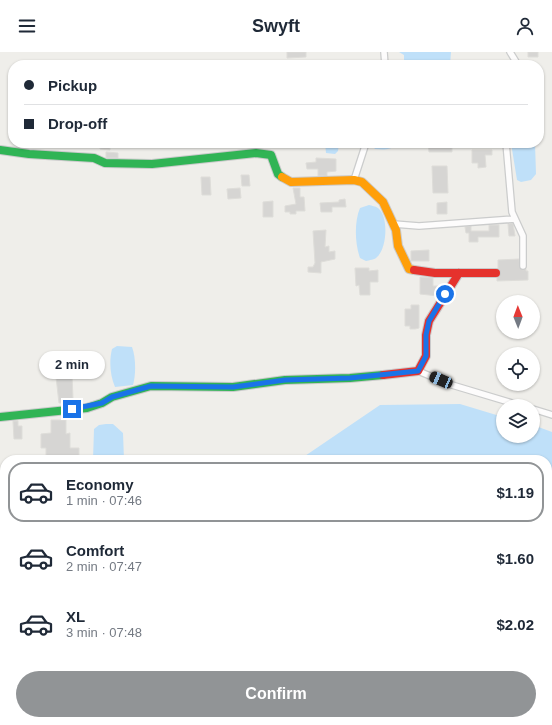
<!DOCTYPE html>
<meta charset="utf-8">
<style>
body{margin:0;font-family:Helvetica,sans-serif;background:#f6f6f7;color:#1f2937;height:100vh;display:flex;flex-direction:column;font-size:15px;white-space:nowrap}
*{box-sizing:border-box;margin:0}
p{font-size:13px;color:#747a83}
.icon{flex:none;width:22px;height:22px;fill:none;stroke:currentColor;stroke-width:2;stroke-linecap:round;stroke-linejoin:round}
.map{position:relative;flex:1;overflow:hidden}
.side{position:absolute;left:0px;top:403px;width:552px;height:270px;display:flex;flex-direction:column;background:#fff;border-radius:16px 16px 0 0;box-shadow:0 1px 3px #0004}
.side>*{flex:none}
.banner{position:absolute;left:8px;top:8px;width:536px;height:88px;border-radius:16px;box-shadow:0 1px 3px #0004;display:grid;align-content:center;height:88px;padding:0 16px;background:#fff}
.needle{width:26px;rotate:359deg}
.controls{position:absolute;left:496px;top:243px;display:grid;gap:8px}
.controls a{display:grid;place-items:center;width:44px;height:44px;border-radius:50%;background:#fff;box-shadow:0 1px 3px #0004;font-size:20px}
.end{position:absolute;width:18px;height:18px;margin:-9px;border:5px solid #1a73e8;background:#fff;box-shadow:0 0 0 2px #fff}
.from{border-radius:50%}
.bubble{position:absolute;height:28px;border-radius:14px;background:#fff;box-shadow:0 1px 3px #0004;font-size:13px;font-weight:700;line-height:28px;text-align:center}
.car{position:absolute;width:12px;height:24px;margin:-12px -6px;border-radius:5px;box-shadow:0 0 3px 1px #0007;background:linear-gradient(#222 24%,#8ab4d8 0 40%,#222 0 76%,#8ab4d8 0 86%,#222 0)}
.banner b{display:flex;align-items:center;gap:14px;height:38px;font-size:15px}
.banner b+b{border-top:1px solid #e0e1e3}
.banner i{width:10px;height:10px;background:#1f2937}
ul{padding:7px 0 0;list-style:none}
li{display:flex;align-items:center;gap:12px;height:60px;margin:0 8px 6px;padding:0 8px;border:2px solid transparent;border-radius:16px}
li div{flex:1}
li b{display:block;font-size:15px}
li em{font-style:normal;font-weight:700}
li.current{border-color:#919496}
li>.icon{width:36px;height:36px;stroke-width:1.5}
.primary-button{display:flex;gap:8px;margin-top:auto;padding:8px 16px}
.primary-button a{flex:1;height:46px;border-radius:24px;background:#919496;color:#fff;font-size:16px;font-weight:700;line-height:46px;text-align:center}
header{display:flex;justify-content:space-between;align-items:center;height:52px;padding:0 16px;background:#fff;font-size:18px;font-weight:700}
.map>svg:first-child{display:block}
</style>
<header><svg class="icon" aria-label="menu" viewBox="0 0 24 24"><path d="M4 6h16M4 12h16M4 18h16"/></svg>Swyft<svg class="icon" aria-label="person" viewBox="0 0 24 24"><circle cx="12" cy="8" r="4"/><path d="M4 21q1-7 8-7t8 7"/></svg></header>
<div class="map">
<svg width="552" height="673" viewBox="0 0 552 673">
<rect width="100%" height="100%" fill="#efeeea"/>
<path fill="#bfe0f9" d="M 399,0 L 451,0 L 450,13 L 404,13 L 404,3 Z
M 325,91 L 339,91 L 338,99 L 335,102 L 326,101 Z
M 371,91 L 398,91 C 392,98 384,98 375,97 Z
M 511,91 L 535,91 L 536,122 L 531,128 L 521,130 L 517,128 Z
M 369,153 C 372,154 375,154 378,156 C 389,164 387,197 377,205 C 375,208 369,208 366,209 L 360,206 C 355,192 354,170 360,156 Z
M 117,294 L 132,295 C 136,305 136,323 133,333 L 115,335 C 110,323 109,309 112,297 Z
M 460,352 L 503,365 L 503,384 L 533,384 L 533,373 L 552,380 L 552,453 L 547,451 L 547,408 L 299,408 L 380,353 Z
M 106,372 L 113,372 L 123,381 L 124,408 L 93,408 L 94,377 L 99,373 Z
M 299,668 L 395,668 L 396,673 L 300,673 Z"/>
<path fill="#d6d5d3" stroke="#deddd9" d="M 287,0 L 306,0 L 306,5 L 287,6 Z
M 528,0 L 538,0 L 538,5 L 528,5 Z
M 100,91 L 110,91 L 110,98 L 100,97 Z
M 428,91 L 452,91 L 452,100 L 429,100 Z
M 472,98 L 492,98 L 492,103 L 485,103 L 486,115 L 478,116 L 478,111 L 472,111 Z
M 106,100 L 118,101 L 118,106 L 106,106 Z
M 316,106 L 336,107 L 336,119 L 327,120 L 327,124 L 318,124 L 318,117 L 307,117 L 306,111 L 316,110 Z
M 432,114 L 447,114 L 448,141 L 433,141 Z
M 241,123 L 249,123 L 250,134 L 242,134 Z
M 201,125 L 210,125 L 211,143 L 202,143 Z
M 240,136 L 241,146 L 228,147 L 227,137 Z
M 293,136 L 300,136 L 300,145 L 304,145 L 305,159 L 296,159 L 296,162 L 290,162 L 290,160 L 285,160 L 285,154 L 296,152 Z
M 345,147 L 346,155 L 332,155 L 332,160 L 321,160 L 320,151 L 339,150 L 339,148 Z
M 273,149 L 273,165 L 263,165 L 263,150 Z
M 447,150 L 447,162 L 437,162 L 437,151 Z
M 513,171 L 515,184 L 509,184 L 508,172 Z
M 489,173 L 499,173 L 499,185 L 478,185 L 478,190 L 469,190 L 469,181 L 466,181 L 465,175 L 471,174 L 471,179 L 489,179 Z
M 326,178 L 325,195 L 329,194 L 329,200 L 335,199 L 335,207 L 321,210 L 321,221 L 308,220 L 308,215 L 313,215 L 315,211 L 313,179 Z
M 429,198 L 429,209 L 411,209 L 411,199 Z
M 519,207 L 520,216 L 523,218 L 526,217 L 526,219 L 528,219 L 528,228 L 497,229 L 497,226 L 501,221 L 498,216 L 498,208 Z
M 355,216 L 369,216 L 369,219 L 378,218 L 378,230 L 370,230 L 370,243 L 360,243 L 359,233 L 356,234 Z
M 420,225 L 433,226 L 433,234 L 438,234 L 438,244 L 420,242 Z
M 411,253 L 419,253 L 419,276 L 415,277 L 410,277 L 410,274 L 405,274 L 405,257 L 411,257 Z
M 67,323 L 72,323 L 73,347 L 67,347 L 67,351 L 59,351 L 56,325 L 67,325 Z
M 51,368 L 66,368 L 66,382 L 70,381 L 70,396 L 79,396 L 79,405 L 54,407 L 54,404 L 46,405 L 46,396 L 41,396 L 41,382 L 51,381 Z
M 13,369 L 18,369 L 18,374 L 22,374 L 22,387 L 14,387 Z
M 0,543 L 5,543 L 5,572 L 0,573 Z"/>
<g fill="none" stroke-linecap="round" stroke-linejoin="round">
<defs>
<path id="street" d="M 384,0 L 385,13
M 510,0 L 518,13
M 506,91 L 512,160 L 523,184 L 523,214
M 354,128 L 366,91
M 394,172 L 419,174 L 515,167
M 418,319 L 452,333 L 522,354
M 533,357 L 552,363
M 284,673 L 285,668"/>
<path id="fast" d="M 0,98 L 29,102 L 94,106 L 105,111 L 152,112 L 256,101 L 271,103 L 278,122 L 282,125
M 0,365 L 87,356 L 102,351 L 112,345 L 151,334 L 233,335 L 285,328 L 350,326 L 383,323"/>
<path id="slow" d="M 282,125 L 291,130 L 354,128 L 362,130 L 383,150 L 396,178 L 398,194 L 409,217 L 414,218"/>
<path id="jam" d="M 414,218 L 435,221 L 496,221
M 383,323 L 418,319 L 426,304 L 426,283 L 429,269 L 459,221"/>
</defs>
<use href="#street" stroke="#cbcccc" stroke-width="8"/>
<use href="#fast" stroke="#cacacb" stroke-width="10"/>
<use href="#slow" stroke="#cacacb" stroke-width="10"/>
<use href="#jam" stroke="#cacacb" stroke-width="10"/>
<use href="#street" stroke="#fdfcfc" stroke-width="5.5"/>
<use href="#fast" stroke="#30b455" stroke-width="8"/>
<use href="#slow" stroke="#ff9f0a" stroke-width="8"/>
<use href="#jam" stroke="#e5322d" stroke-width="8"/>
</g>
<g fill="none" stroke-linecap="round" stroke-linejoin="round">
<path stroke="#1a73e8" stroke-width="5" d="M 72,357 L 102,351 L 112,345 L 151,334 L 233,335 L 285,328 L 350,326 L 418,319 L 426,304 L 426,283 L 429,269 L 445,242"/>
</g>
</svg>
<div class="controls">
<a><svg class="needle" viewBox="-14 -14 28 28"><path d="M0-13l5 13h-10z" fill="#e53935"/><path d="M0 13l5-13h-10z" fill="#747a83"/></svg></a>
<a><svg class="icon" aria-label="locate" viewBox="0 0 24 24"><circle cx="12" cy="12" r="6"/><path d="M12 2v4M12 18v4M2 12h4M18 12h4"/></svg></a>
<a><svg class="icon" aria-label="layers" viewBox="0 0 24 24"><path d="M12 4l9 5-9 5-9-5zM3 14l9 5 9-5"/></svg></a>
</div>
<i class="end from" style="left:445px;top:242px"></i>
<i class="end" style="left:72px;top:357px"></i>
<div class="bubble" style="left:39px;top:299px;width:66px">2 min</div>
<i class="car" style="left:441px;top:328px;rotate:293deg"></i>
<div class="banner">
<b><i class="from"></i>Pickup</b>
<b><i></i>Drop-off</b>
</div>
<section class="side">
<ul>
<li class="current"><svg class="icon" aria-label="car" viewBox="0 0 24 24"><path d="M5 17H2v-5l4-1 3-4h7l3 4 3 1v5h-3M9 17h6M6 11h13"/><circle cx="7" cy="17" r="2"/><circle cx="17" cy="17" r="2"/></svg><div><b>Economy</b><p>1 min · 07:46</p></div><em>$1.19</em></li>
<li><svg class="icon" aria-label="car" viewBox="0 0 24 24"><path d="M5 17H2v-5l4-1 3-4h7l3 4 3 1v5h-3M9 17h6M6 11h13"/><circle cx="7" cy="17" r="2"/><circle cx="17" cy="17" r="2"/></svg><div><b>Comfort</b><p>2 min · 07:47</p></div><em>$1.60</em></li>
<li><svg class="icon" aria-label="car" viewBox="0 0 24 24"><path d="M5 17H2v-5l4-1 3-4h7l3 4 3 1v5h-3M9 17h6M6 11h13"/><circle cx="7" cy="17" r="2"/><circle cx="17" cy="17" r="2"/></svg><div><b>XL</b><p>3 min · 07:48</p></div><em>$2.02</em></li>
</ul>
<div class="primary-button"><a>Confirm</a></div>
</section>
</div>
